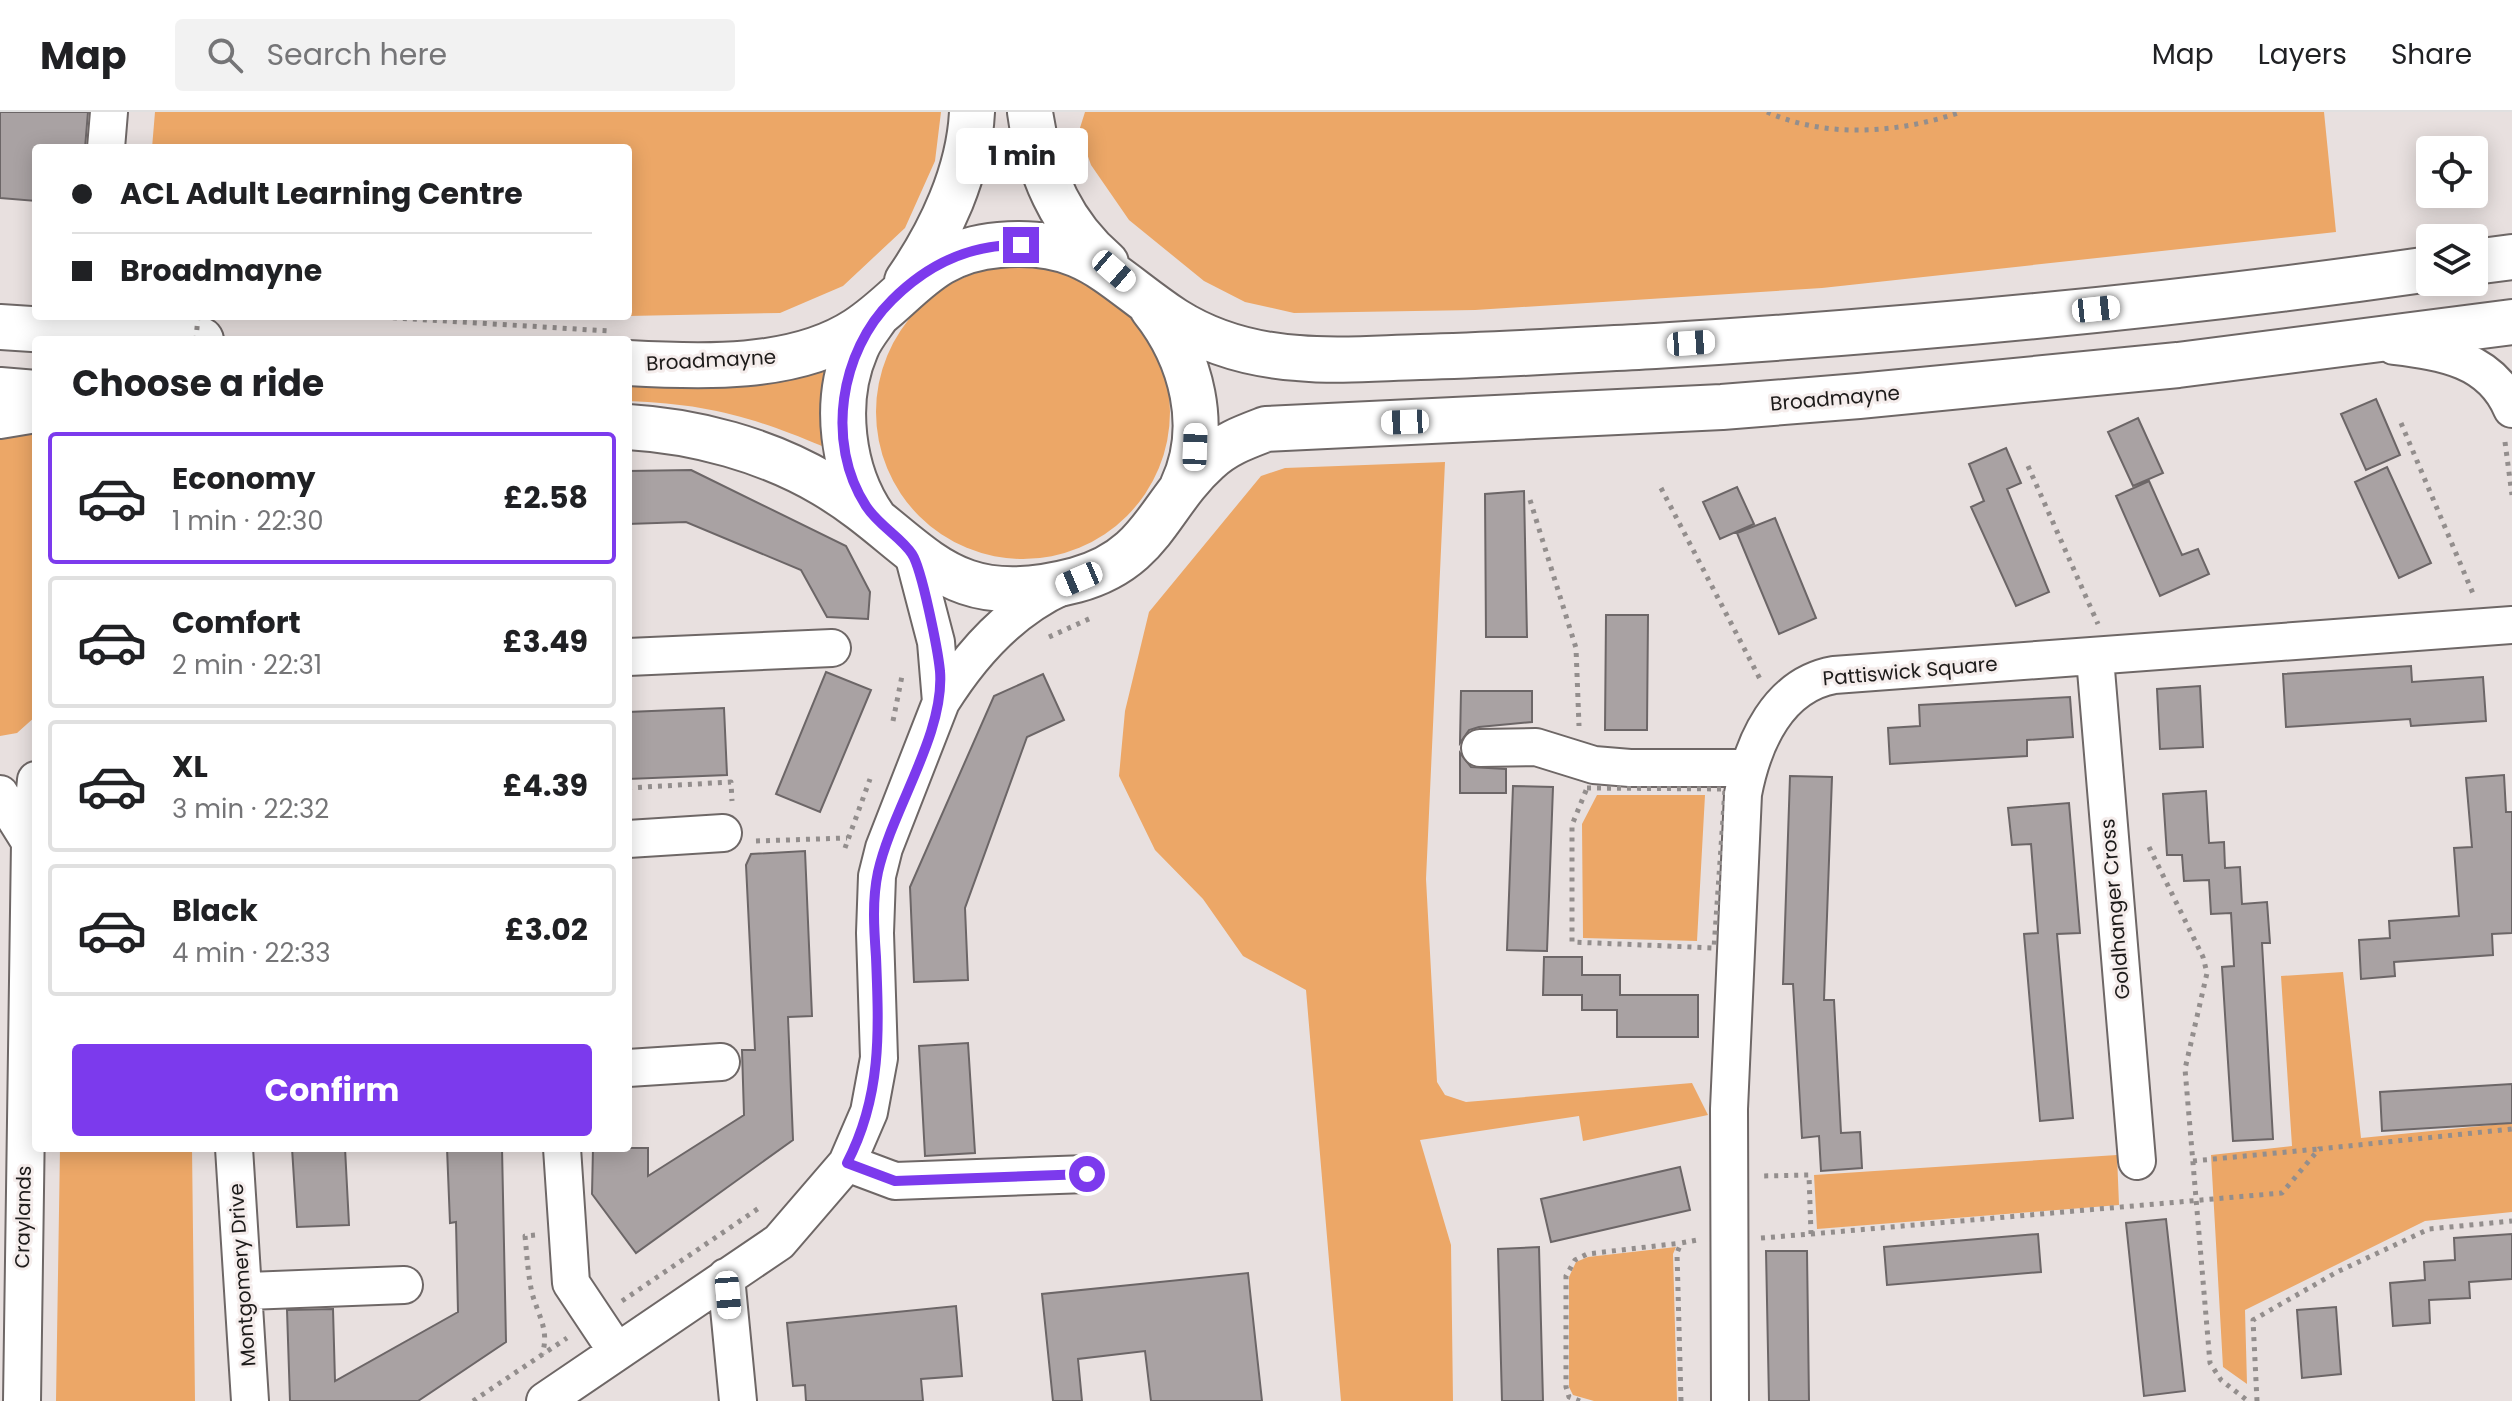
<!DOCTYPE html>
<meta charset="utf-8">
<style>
body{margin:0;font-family:Poppins,sans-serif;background:#f2f2f2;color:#202124;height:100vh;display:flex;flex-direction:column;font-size:30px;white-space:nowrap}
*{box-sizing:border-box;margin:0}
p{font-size:26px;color:#757577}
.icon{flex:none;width:44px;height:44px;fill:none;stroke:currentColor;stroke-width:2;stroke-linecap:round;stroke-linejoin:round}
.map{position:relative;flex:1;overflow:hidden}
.panel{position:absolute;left:32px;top:224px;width:600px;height:816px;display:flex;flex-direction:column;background:#fff;border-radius:8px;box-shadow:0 4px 20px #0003}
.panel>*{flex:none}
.banner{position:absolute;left:32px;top:32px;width:600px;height:176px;border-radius:8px;box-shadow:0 4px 20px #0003;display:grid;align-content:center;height:176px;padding:0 40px;background:#fff}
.tools{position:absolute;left:2416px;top:24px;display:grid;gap:16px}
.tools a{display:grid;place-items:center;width:72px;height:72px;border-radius:8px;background:#fff;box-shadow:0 4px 20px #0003;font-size:40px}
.end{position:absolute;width:36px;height:36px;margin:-18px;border:10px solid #7c3aed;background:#fff;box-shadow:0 0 0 4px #fff}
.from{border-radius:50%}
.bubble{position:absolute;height:56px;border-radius:8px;background:#fff;box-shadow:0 4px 20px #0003;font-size:26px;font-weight:700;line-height:56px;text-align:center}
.car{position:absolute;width:24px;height:48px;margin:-24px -12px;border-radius:10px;box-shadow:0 0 6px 2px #0007;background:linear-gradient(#fff 24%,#345 0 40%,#fff 0 76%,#345 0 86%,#fff 0)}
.banner b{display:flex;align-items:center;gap:28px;height:76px;font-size:30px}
.banner b+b{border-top:2px solid #e0e0e0}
.banner i{width:20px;height:20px;background:#202124}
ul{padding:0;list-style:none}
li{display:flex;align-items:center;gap:24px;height:132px;margin:0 16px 12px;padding:0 24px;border:4px solid #e0e0e0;border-radius:8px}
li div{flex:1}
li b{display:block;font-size:30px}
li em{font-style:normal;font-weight:700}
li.active{border-color:#7c3aed}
li>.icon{width:72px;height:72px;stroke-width:1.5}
h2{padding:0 40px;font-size:36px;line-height:96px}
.primary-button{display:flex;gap:16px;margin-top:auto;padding:16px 40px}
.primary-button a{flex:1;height:92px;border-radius:8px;background:#7c3aed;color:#fff;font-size:32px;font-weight:700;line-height:92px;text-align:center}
header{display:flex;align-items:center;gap:48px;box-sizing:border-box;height:112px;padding:0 40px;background:#fff;border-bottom:2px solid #e0e0e0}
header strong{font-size:38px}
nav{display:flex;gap:44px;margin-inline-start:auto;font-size:28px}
.search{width:560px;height:72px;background:#f2f2f2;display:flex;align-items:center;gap:20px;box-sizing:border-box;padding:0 28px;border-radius:8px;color:#757577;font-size:30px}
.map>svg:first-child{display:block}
</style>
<header>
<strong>Map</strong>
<div class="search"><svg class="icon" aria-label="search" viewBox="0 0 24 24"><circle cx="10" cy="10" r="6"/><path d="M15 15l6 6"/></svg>Search here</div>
<nav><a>Map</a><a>Layers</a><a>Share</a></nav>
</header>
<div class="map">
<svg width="2512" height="1289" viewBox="0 0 2512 1289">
<rect width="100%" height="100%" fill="#e8e0df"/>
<path fill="#eca767" d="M 155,0 L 941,0 L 935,49 L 905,116 L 843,174 L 780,201 L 628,204 L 628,36 L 152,36 Z
M 1085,0 L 2324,0 L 2336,120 L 1822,176 L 1475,198 L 1294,201 L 1245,190 L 1204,169 L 1129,108 L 1091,53 L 1079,19 Z
M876 300a147 147 0 1 1 294 0a147 147 0 1 1-294 0Z
M 826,254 L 820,294 L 822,334 C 750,304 706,292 628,289 L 628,259 Z
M 36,317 L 36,604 L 17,621 L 0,624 L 0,321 Z
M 1445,350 L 1426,767 L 1437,970 L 1445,983 L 1466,990 L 1692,971 L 1708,1003 L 1583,1029 L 1579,1004 L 1420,1028 L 1451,1133 L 1453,1289 L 1341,1289 L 1306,878 L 1243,844 L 1203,787 L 1155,738 L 1119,664 L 1125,599 L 1149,500 L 1261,364 L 1285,356 Z
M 1597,683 L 1705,683 L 1697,829 L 1583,826 L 1582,712 Z
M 2343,860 L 2361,1026 L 2512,1011 L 2512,1100 L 2425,1109 L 2245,1198 L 2247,1272 L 2223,1255 L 2211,1043 L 2292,1034 L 2281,864 Z
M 60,1036 L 192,1036 L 195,1289 L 56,1289 Z
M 2117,1043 L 2119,1093 L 1817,1117 L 1814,1063 Z
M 1676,1135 L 1673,1142 L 1677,1289 L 1594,1289 L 1573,1283 L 1569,1275 L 1569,1165 L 1576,1150 L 1588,1145 Z"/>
<path fill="#a9a2a3" stroke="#6c6667" stroke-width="2" d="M 0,0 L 88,0 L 85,36 L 36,36 L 36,89 L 0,86 Z
M 2376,287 L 2400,343 L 2366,358 L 2341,302 Z
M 2138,306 L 2163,361 L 2133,374 L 2108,320 Z
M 2006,336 L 2021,371 L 2007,377 L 2049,480 L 2016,494 L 1971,395 L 1984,389 L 1969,352 Z
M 2387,355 L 2431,451 L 2399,466 L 2355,370 Z
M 691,358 L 846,434 L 870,480 L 868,507 L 827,505 L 801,458 L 686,410 L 628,412 L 628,359 Z
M 2149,369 L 2182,443 L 2198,437 L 2209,462 L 2160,484 L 2116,384 Z
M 1737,375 L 1754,412 L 1720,427 L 1703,390 Z
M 1524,379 L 1527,525 L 1486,525 L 1485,382 Z
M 1775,406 L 1816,506 L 1779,522 L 1737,421 Z
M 1606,503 L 1648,503 L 1647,618 L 1605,618 Z
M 2411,554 L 2412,570 L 2483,565 L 2486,609 L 2411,614 L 2410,607 L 2286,615 L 2283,562 Z
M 826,560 L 871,578 L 820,700 L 776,682 Z
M 1043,562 L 1064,608 L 1027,625 L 965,796 L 968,868 L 914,870 L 910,775 L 994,584 Z
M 2200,574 L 2203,635 L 2160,637 L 2157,577 Z
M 1461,579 L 1532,579 L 1532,610 L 1479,615 L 1469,618 L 1460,631 Z
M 2070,585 L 2073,625 L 2027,628 L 2027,644 L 1890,652 L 1888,616 L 1920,614 L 1919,593 Z
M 724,596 L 727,663 L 628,667 L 628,600 Z
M 1460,641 L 1471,655 L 1506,657 L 1506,681 L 1460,681 Z
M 2504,663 L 2506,700 L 2512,700 L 2512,821 L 2492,822 L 2493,843 L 2394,850 L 2395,864 L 2361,867 L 2359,828 L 2390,826 L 2389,809 L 2459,804 L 2454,736 L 2472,735 L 2466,666 Z
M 1790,664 L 1832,665 L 1824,888 L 1834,888 L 1841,1021 L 1860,1020 L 1862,1056 L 1821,1059 L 1819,1024 L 1802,1026 L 1793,872 L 1783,872 Z
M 1513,674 L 1553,675 L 1547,839 L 1507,838 Z
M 2206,679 L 2209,731 L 2224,730 L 2225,756 L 2240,755 L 2242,792 L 2267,790 L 2270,831 L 2262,831 L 2273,1027 L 2233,1029 L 2222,855 L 2234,854 L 2231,801 L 2211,802 L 2209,768 L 2184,769 L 2182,743 L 2167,743 L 2163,682 Z
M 2069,691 L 2080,821 L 2057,822 L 2073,1006 L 2040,1009 L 2024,822 L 2038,821 L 2031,732 L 2012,733 L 2008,696 Z
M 805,739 L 812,904 L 788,905 L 793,1028 L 636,1141 L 592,1082 L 593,1036 L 648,1036 L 648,1064 L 744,1003 L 742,938 L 755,938 L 746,753 L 751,742 Z
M 1544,845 L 1582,845 L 1582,863 L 1620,863 L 1620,883 L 1698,883 L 1698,925 L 1617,925 L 1617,898 L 1582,898 L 1582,883 L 1543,883 Z
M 968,931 L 975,1041 L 925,1044 L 919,934 Z
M 2512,972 L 2512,1011 L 2382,1019 L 2380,980 Z
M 292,1036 L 345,1036 L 349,1113 L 297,1115 Z
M 447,1036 L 502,1036 L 506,1230 L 418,1289 L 290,1289 L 287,1198 L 333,1197 L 335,1269 L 458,1200 L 456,1110 L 450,1111 Z
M 1680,1055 L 1690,1098 L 1551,1130 L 1541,1087 Z
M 2166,1107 L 2185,1279 L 2144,1284 L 2126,1111 Z
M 2038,1122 L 2041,1160 L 1887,1173 L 1884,1135 Z
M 2512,1122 L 2512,1167 L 2469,1170 L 2470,1186 L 2429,1188 L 2430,1211 L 2393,1214 L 2390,1171 L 2425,1168 L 2424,1150 L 2455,1148 L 2454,1126 Z
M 1539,1135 L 1543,1289 L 1502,1289 L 1498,1137 Z
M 1766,1139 L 1807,1139 L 1809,1289 L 1769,1289 Z
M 1248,1161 L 1262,1289 L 1151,1289 L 1145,1239 L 1078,1247 L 1082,1289 L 1053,1289 L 1042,1182 Z
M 956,1194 L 962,1264 L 921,1267 L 923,1289 L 806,1289 L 805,1273 L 793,1274 L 787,1211 Z
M 2336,1195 L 2341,1262 L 2302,1266 L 2297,1198 Z"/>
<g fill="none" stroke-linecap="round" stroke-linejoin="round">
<defs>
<path id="minor" d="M 106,36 L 109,0
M 2394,234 C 2443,240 2491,247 2512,297
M 0,308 L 36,302
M 913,442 L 936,530 L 941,590
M 628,545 L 832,536
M 2095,546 L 2137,1049
M 1480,636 L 1536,635 L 1594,653 L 1630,656 L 1748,656
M 0,682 L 30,730 L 22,1289
M 628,727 L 723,721
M 30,730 L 36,668
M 628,956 L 721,950
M 234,1036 L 250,1289
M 562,1036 L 571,1171 L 617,1240
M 847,1051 L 895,1069 L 1087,1062
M 726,1165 L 738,1289
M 245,1179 L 404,1173
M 545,1289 L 779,1130 L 847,1051 L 869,1000 L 879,946 L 875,821 L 877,764 L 884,736 L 941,590 C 971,542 1010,498 1063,474
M 1730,1289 L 1729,997 L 1743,682 C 1753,630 1778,573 1834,563 L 2512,513"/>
<path id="major" d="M 1030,0 C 1038,58 1061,113 1106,151
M 2474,150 L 2512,145
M 907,169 C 941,120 969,60 972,0
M 1152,196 C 1192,246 1210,316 1182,375
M 0,215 L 201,228
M 628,251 C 700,255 794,259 857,218 C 909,184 927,139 999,133 C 1086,125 1110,166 1174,208 C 1212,232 1254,243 1298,246 C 1339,250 1380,246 1420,245 C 1499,243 1577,238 1655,234 C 1914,218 2173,194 2430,157
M 0,278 L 36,281
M 628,315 C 696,319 766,338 824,372 C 922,430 941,504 1076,468 C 1153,447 1158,393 1208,348 C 1225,332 1245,325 1266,317 L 1722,295 L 1859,284 L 2178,253 L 2512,210
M 874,406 C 842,360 833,290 856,237 C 860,226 869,215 876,205"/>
</defs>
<use href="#minor" stroke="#6e6766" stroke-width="40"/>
<use href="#major" stroke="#6e6766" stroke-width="48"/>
<path stroke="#938e8d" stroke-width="5" stroke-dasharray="4 6" stroke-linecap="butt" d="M 1767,0 C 1828,27 1899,21 1961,0
M 363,204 L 609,219
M 2401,311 L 2474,484
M 2505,330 L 2512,383
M 2028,354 L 2098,512
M 1661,376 L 1760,567
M 1530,388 L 1576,536 L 1579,614
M 1049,525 L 1091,506
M 893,609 L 902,564
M 628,676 L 731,670 L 732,689
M 1587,676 L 1725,677 L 1714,836 L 1572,830 L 1572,713 Z
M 756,729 L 847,726
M 2149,735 L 2203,845 L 2207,861 L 2185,957 L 2210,1251 L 2221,1268 L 2248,1289
M 845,736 L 870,667
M 2193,1049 L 2318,1037
M 1811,1122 L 2282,1081 L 2319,1037 L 2512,1017
M 535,1123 L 525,1124 C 527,1144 528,1163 532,1181 C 538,1203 550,1219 542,1242
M 1761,1126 L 1811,1122 L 1809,1063 L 1761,1064
M 622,1189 L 759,1096
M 473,1289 L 567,1226
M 1580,1289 L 1569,1285 L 1566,1275 L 1566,1164 L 1575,1148 L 1587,1142 L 1681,1131
M 1681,1289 L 1677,1141 L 1681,1131 L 1697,1128
M 2257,1289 L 2253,1208 L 2337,1160 L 2429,1117 L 2512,1109"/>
<use href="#minor" stroke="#fff" stroke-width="36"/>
<use href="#major" stroke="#fff" stroke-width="44"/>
<path stroke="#938e8d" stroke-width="5" stroke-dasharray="4 6" stroke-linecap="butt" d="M 196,228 L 198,204"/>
</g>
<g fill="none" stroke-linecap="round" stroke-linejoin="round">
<path stroke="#7c3aed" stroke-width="10" d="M 1021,133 C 971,132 928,152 892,188 C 840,239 825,331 866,394 C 879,414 901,425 912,442 C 922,457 938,539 940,559 C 945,622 892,697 878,760 C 872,788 874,817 876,845 C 879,919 882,984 847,1051 L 895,1069 L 1087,1062"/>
</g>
<g text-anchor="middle" stroke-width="6" stroke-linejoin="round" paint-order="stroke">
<g font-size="20" fill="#1d1b1a" stroke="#f5edec">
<text transform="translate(711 248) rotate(-3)" y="7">Broadmayne</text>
<text transform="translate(1835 286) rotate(-5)" y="7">Broadmayne</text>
<text transform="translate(1910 559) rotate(-5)" y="7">Pattiswick Square</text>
<text transform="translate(2115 797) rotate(-95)" y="7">Goldhanger Cross</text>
<text transform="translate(23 1105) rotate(-89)" y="7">Craylands</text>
<text transform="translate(242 1163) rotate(-94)" y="7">Montgomery Drive</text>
</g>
</g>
</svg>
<div class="tools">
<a><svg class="icon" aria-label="locate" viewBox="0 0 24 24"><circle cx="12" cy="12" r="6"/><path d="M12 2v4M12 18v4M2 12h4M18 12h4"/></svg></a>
<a><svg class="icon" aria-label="layers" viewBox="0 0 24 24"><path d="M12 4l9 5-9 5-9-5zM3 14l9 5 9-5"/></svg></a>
</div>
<i class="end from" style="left:1087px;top:1062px"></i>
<i class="end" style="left:1021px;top:133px"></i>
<div class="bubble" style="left:956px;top:16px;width:132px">1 min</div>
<i class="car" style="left:1114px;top:159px;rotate:131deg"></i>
<i class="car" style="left:2096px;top:197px;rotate:84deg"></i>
<i class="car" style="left:1691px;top:231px;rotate:86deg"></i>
<i class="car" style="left:1405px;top:310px;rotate:268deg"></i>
<i class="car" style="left:1195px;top:335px;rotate:2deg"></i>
<i class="car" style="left:1079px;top:467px;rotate:247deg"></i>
<i class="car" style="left:728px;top:1183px;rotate:175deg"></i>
<div class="banner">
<b><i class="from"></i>ACL Adult Learning Centre</b>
<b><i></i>Broadmayne</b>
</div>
<section class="panel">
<h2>Choose a ride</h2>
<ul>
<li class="active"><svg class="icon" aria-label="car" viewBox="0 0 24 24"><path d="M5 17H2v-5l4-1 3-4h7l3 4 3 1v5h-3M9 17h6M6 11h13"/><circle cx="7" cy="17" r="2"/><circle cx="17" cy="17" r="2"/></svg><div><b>Economy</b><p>1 min · 22:30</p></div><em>£2.58</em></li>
<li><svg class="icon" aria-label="car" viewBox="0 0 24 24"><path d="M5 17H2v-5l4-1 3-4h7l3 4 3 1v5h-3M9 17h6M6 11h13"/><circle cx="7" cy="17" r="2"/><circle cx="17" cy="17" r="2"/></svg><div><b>Comfort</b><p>2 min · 22:31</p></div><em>£3.49</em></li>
<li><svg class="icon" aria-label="car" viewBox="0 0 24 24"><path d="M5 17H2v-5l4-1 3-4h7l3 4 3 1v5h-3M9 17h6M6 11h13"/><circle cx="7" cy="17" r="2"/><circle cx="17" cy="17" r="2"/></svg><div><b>XL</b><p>3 min · 22:32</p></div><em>£4.39</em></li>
<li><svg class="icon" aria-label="car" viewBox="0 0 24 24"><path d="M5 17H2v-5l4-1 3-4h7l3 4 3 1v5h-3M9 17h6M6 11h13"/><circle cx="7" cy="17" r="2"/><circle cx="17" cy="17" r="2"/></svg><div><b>Black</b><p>4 min · 22:33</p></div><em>£3.02</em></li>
</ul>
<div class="primary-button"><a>Confirm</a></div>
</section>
</div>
